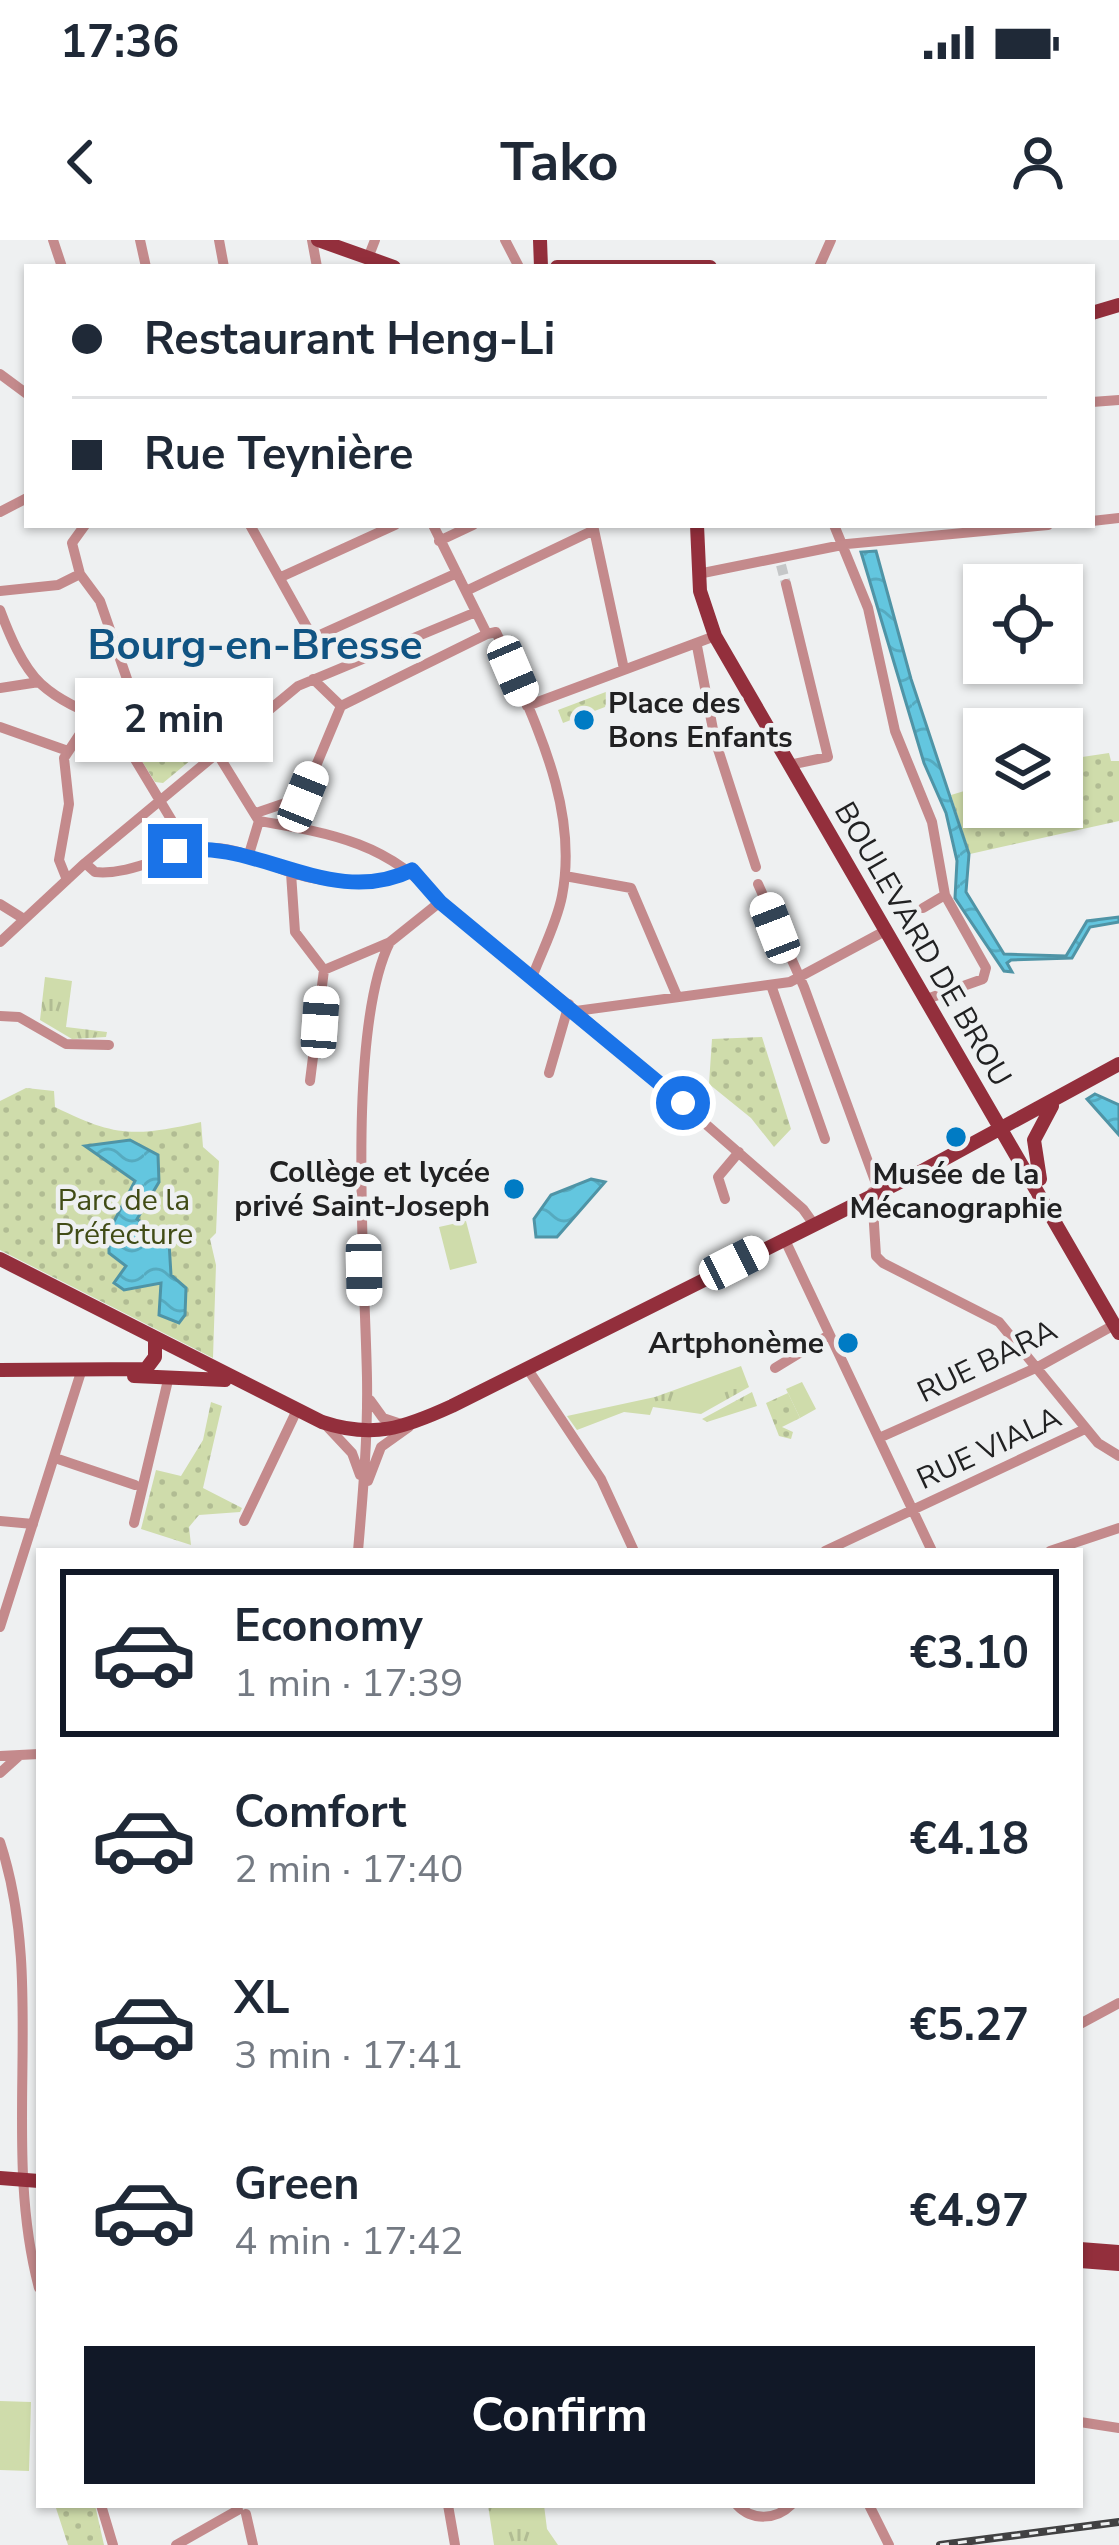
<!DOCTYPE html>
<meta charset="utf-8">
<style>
body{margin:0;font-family:"Nunito Sans",sans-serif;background:#f2f2f3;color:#1f2937;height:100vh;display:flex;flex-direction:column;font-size:45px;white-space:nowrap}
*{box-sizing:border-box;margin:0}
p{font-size:39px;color:#747a83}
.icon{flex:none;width:66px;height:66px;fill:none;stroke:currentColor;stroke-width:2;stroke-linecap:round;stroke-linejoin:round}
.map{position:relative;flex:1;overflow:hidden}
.details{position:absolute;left:36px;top:1308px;width:1047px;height:960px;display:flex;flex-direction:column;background:#fff;border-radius:0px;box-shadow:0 3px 9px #0004}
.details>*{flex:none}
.guide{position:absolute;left:24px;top:24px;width:1071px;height:264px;border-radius:0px;box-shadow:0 3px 9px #0004;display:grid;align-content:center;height:264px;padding:0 48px;background:#fff}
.tools{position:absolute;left:963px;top:324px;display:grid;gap:24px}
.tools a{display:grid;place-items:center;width:120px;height:120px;border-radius:0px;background:#fff;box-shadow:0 3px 9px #0004;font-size:60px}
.end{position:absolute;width:54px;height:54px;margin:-27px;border:15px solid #1a73e8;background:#fff;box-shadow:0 0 0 6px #fff}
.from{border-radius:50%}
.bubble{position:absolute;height:84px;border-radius:0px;background:#fff;box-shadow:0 3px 9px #0004;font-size:39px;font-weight:700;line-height:84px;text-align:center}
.car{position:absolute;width:36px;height:72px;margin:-36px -18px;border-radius:15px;box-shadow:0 0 9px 3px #0007;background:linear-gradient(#fff 24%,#345 0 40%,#fff 0 76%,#345 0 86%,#fff 0)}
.guide b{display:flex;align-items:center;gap:42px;height:114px;font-size:45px}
.guide b+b{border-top:3px solid #e0e1e3}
.guide i{width:30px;height:30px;background:#1f2937}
ul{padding:21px 0 0;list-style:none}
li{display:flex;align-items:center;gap:36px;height:168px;margin:0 24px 18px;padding:0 24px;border:6px solid transparent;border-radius:0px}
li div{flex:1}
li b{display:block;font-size:45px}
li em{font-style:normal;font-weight:700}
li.selected{border-color:#111827}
li>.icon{width:108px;height:108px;stroke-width:1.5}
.primary-button{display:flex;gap:24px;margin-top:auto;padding:24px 48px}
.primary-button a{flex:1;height:138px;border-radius:0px;background:#111827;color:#fff;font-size:48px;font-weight:700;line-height:138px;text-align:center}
.status{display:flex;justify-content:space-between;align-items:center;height:84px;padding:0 60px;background:#fff;direction:ltr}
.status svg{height:33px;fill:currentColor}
header{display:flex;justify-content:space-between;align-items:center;height:156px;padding:0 48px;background:#fff;font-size:54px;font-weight:700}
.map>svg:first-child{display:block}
</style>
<div class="status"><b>17:36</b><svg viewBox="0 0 49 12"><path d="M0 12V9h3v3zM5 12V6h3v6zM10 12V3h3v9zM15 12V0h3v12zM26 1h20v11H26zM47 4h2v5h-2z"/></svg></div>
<header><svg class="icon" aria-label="back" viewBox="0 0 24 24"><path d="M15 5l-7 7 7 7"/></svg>Tako<svg class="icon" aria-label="person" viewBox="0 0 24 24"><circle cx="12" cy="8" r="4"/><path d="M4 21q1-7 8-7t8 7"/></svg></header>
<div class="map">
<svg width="1119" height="2305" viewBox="0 0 1119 2305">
<defs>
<pattern id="grass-tufts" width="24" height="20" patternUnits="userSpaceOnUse" patternTransform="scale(3)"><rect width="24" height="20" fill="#cfdcab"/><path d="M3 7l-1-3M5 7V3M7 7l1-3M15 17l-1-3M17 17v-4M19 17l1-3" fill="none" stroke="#b1bc93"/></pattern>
<pattern id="park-dots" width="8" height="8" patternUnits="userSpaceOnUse" patternTransform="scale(3)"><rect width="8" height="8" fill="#cfdcab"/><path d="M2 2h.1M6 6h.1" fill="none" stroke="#b1bc93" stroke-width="1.8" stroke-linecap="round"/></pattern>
<pattern id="water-waves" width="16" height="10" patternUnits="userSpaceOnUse" patternTransform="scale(3)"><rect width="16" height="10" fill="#63c6df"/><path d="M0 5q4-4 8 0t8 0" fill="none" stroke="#56aabf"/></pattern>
</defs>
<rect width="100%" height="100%" fill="#eef0f1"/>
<path fill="url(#grass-tufts)" d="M 45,737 L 72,741 L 66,787 L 107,792 L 106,797 L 72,799 L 40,780 Z
M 741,1126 L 749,1147 L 701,1174 L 653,1167 L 650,1175 L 624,1172 L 577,1190 L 567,1176 L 655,1157 Z
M 752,1152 L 757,1166 L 707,1182 L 702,1179 Z
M 488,2265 L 544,2265 L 547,2289 L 558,2305 L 494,2305 Z"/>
<path fill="url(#park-dots)" d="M 611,450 L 605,467 L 563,483 L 558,470 Z
M 133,491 L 159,500 L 194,500 L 203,510 L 163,543 L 155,542 L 127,497 Z
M 1109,513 L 1111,521 L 1119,521 L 1119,581 L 970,614 L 951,555 L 984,545 L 984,567 L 1062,567 L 1062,520 Z
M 762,797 L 791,889 L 774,907 L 751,878 L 709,844 L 712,799 Z
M 26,848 L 54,851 L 55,867 C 115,897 135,897 201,882 L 203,907 L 219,921 L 216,993 L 210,999 L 216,1025 L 213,1118 L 0,1010 L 0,861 Z
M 788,1153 L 800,1178 L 782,1187 L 793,1192 L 791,1199 L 779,1196 L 766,1163 Z
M 211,1162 L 222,1166 L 203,1248 L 242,1268 L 240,1272 L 199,1275 L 189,1287 L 191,1305 L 141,1289 L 156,1230 L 181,1236 L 203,1200 Z
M 55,2265 L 95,2265 L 104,2305 L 68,2305 Z"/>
<path fill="#cfdcab" d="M 984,559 L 984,567 L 1023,567 L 1028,585 L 987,595 L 979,561 Z
M 466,981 L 477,1023 L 450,1030 L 439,987 Z
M 802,1142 L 816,1169 L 800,1178 L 786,1149 Z
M 0,2161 L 31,2162 L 29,2231 L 0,2230 Z"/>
<path fill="url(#water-waves)" stroke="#4f94a6" stroke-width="3" d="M 876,311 L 911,439 L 969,614 L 966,652 L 1004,714 L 1066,716 L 1087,681 L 1119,677 L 1119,682 L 1090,687 L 1072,718 L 1011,720 L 1007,723 L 1012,732 L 1004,731 L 955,658 L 957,621 L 946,573 L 924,523 L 861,312 Z
M 1095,854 L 1119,865 L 1119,895 L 1087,859 Z
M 130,900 L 158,915 L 159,942 L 137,979 L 169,1002 L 171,1035 L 186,1048 L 185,1075 L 179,1083 L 159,1075 L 161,1043 L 124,1050 L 114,1043 L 126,1026 L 109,1013 L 109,991 L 135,941 L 85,906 Z
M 591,939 L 605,942 L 557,997 L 536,997 L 534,979 L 551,955 Z"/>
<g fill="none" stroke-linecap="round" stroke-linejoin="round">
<path stroke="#c5c7c8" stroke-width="10" stroke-dasharray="10 5" stroke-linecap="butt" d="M 781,325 L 786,344"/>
<path stroke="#c48a8c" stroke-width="10" d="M 53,0 L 62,27
M 140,0 L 146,27
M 219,0 L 224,27
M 312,0 L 317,27
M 505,0 L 519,27
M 368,18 L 375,0
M 819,27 L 831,0
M 0,134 L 27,154
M 1092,162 L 1119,160
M 0,272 L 27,258
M 1092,281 L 1119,278
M 85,285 L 72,303 L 80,334 L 100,361 L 127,439 L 121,480 L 124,501 L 189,609
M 250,285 L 313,398 L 457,333
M 433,285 L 487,394
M 593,285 L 624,429
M 834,285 L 868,368 L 895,491 L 932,582 L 945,655 L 986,728 L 983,739 L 924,760
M 439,301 L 473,285
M 698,334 L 847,304 L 1048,285
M 281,337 L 395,285
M 786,344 L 828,517 L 789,525
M 0,351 L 58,345 L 80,334
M 466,351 L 594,290
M 0,370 C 9,394 22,426 41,444 C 75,475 146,495 191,494
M 487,394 L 496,392 L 502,405 C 535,484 579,567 562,656 C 557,682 543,709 533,735
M 697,406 L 715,500 L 756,627
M 313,439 L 341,466
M 0,448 L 39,442
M 341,466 L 487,394
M 527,466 L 715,396
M 0,487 L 68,511
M 217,513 L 259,581 L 249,614
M 256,573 L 303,557 L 341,466
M 259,581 C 332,593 391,604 440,662 L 576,771 L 803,969 L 813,983
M 85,623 L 95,632 C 135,636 171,608 213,608 C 243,608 264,624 292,633 C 327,644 378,647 412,630
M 291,633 L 295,692 L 324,730 L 390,702 L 440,662
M 565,636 L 631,648 L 677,756
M 67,640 L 59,620 L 69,564 L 64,518 L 95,471
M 758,644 L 804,747 L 878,949
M 0,664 L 24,679
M 923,668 L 945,655
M 0,702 L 85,623 L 298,446 L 476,372
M 771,745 L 825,899
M 576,771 L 790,742 L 885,691
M 0,776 L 19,777 L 66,804 L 109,805
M 549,833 L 569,764
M 310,841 L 324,730
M 872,952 L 876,1016 L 883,1023 L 999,1082 L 1098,1203 L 1119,1216
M 725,959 L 718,937 L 739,912
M 784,998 L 932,1311
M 527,1128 L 601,1239 L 634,1311
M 775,1128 L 829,1095
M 370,1160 L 383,1178 L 401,1184
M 323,1182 L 352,1213 L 360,1235
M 879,1198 L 1038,1127 L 1114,1085
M 55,1218 L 135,1245
M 368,1241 L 381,1207 L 409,1187
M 0,1281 L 33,1284
M 244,1281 L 297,1170
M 134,1283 L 169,1136
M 358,1311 C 363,1253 368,1196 367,1138 C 365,1033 346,789 390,702
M 825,1311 L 1085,1189
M 1050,1311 L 1119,1288
M 0,1387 L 81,1132
M 0,1516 L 39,1514
M 0,1533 L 20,1515
M 0,1602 C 47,1744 0,1903 39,2048
M 1080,1784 L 1119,1763
M 1080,2182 L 1119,2188
M 101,2265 L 113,2305
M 448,2265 L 455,2305
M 737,2265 C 752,2281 776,2280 791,2265
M 869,2265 L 889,2305
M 246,2274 L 253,2305
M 176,2305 L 238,2270"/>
<path stroke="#932f3c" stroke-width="14" d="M 318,0 L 394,27
M 540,0 L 541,27
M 557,27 L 710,27
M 1092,73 L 1119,65
M 697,285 L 700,351 L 715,396 L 1119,1093
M 1040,939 L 1034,900 L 1052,866
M 0,1019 L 322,1182 C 373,1199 404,1188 452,1166 L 924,930 L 1119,824
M 0,1130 L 146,1129 L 155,1117 L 155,1099
M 134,1136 L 225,1140
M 0,1938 L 39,1941
M 1080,2009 L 1119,2012
M 1080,2021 L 1119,2024"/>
<defs>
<path id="rail" d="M 940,2305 L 1119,2282"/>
</defs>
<use href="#rail" stroke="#414142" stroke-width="8"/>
<use href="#rail" stroke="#eef0f1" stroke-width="3" stroke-dasharray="9" stroke-linecap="butt"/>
</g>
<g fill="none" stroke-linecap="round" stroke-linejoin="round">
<path stroke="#1a73e8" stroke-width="15" d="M 175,611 C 256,597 331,670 412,630 L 440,662 L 683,863"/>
</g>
<g fill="#007bc4" stroke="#eef0f1" stroke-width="4.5">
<circle cx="584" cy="480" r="12"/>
<circle cx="956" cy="897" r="12"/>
<circle cx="514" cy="949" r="12"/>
<circle cx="848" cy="1103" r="12"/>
</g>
<g text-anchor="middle" stroke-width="9" stroke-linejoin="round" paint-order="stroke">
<g font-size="30" font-weight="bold" fill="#212122" stroke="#eef0f1" text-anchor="end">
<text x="608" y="473" text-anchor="start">Place des<tspan x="608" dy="34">Bons Enfants</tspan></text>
<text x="490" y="942">Collège et lycée<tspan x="490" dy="34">privé Saint-Joseph</tspan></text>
<text x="956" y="944" text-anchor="middle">Musée de la<tspan x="956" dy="34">Mécanographie</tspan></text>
<text x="824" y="1113">Artphonème</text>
</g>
<g font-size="30" fill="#212122" stroke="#eef0f1">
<text transform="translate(923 704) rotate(60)" y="10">BOULEVARD DE BROU</text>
<text transform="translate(987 1121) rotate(-26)" y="10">RUE BARA</text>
<text transform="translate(989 1208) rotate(-25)" y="10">RUE VIALA</text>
</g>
<g font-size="30" fill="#414c16" stroke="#eef0f1">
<text x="124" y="970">Parc de la<tspan x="124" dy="34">Préfecture</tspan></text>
</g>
<g font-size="42" font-weight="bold" fill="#115483" stroke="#eef0f1">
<text x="255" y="419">Bourg-en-Bresse</text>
</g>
</g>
</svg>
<div class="tools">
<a><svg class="icon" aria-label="locate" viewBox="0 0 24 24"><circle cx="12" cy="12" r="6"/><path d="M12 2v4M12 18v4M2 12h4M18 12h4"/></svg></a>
<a><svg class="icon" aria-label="layers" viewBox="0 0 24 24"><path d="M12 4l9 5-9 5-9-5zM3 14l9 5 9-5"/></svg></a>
</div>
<i class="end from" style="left:683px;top:863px"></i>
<i class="end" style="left:175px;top:611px"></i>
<div class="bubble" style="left:75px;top:438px;width:198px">2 min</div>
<i class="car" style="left:513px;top:431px;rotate:157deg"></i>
<i class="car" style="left:303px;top:557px;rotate:22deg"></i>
<i class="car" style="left:775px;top:688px;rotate:339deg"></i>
<i class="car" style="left:320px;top:782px;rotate:4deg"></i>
<i class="car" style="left:734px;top:1023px;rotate:63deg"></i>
<i class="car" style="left:364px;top:1030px;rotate:179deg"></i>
<div class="guide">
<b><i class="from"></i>Restaurant Heng-Li</b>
<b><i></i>Rue Teynière</b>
</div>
<section class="details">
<ul>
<li class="selected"><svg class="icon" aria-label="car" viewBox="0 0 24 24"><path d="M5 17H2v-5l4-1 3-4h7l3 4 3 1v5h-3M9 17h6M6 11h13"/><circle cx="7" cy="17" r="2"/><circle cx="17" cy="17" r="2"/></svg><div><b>Economy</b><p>1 min · 17:39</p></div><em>€3.10</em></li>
<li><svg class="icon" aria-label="car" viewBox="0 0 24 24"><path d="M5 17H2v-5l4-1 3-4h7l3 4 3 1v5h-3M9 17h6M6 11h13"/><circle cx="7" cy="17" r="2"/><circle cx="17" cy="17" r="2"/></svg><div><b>Comfort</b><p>2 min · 17:40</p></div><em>€4.18</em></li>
<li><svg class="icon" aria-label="car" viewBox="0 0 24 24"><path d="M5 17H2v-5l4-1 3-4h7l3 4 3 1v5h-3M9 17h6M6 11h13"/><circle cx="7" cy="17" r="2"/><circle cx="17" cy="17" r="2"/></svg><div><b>XL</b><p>3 min · 17:41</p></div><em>€5.27</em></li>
<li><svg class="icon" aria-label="car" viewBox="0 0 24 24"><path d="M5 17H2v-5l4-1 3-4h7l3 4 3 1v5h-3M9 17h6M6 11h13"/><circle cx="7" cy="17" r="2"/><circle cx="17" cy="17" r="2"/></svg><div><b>Green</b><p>4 min · 17:42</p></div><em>€4.97</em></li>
</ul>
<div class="primary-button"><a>Confirm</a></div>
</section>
</div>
